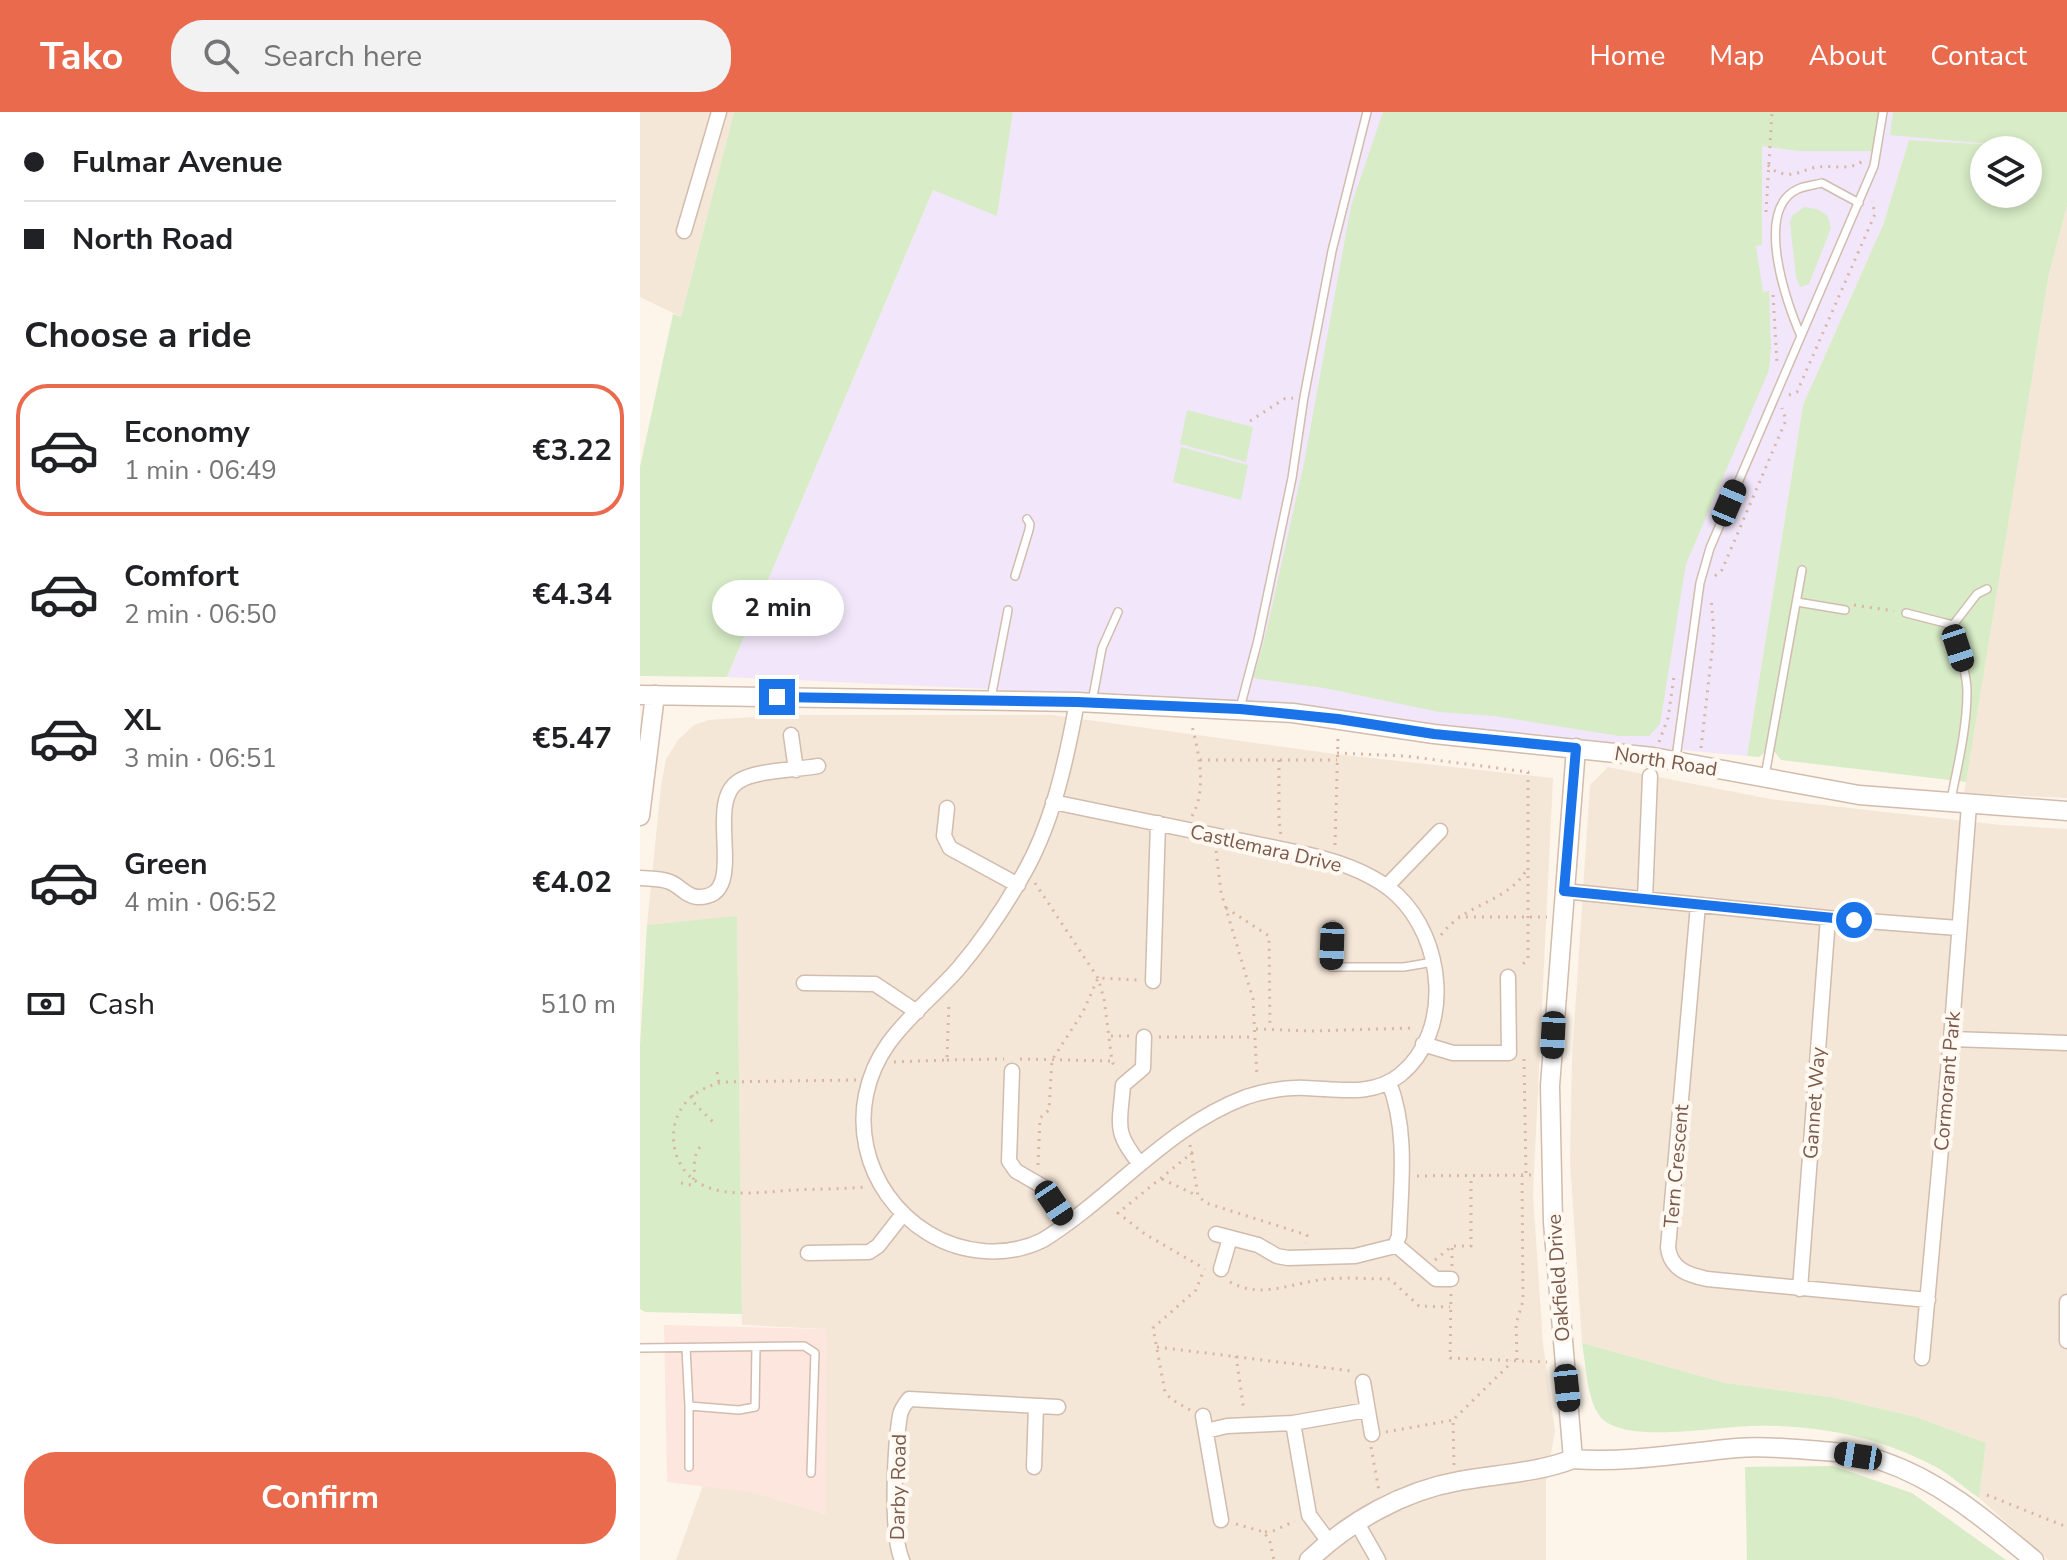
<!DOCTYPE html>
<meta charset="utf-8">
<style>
body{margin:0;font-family:"Nunito Sans",sans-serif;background:#f2f2f2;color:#202124;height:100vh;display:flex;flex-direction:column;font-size:30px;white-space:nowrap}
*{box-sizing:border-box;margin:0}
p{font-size:26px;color:#757577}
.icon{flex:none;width:44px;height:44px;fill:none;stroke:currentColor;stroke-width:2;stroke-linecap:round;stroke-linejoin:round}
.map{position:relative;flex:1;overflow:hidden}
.side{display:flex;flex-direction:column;background:#fff;width:640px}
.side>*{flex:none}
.top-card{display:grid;align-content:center;height:176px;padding:0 24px;background:#fff}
.controls{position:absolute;left:1330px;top:24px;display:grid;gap:16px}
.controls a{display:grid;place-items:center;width:72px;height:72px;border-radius:50%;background:#fff;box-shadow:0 4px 12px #0003;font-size:40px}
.end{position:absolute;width:36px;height:36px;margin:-18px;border:10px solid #1a73e8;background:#fff;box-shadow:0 0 0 4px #fff}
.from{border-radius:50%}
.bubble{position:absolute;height:56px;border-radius:28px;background:#fff;box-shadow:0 4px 12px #0003;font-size:26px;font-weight:700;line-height:56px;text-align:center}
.car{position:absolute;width:24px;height:48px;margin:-24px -12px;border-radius:10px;box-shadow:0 0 6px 2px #0007;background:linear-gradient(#222 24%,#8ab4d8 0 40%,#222 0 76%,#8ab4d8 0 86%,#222 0)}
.top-card b{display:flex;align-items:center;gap:28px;height:76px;font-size:30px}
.top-card b+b{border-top:2px solid #e0e0e0}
.top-card i{width:20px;height:20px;background:#202124}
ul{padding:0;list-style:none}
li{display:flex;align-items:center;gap:24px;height:132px;margin:0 16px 12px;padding:0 8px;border:4px solid transparent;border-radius:32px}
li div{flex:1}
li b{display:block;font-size:30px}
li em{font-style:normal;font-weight:700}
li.current{border-color:#e96a4d}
li>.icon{width:72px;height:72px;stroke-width:1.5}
h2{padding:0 24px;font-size:36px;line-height:96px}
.pay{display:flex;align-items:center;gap:20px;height:88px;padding:0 24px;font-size:30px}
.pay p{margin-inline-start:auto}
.button{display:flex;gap:16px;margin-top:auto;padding:16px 24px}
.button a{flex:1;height:92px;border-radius:32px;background:#e96a4d;color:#fff;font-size:32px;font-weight:700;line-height:92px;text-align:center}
header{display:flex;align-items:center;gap:48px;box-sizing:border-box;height:112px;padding:0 40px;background:#e96a4d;color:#fff}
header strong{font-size:38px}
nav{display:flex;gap:44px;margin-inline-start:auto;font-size:28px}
.search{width:560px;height:72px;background:#f2f2f2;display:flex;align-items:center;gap:20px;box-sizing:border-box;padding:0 28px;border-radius:32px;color:#757577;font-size:30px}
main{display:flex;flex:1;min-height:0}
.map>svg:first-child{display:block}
</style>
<header>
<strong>Tako</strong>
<div class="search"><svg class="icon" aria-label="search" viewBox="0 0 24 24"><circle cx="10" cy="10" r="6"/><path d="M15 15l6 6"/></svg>Search here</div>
<nav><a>Home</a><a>Map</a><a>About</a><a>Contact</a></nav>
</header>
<main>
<section class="side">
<div class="top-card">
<b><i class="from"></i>Fulmar Avenue</b>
<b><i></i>North Road</b>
</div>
<h2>Choose a ride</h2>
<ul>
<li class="current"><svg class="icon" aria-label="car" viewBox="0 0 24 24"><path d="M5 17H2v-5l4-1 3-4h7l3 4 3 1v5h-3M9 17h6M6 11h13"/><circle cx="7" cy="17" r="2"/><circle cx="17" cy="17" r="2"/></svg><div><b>Economy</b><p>1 min · 06:49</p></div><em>€3.22</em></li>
<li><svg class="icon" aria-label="car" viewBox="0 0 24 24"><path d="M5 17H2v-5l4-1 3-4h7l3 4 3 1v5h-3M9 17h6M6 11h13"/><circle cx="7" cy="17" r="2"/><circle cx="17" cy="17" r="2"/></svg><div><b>Comfort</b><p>2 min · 06:50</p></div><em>€4.34</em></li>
<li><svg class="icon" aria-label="car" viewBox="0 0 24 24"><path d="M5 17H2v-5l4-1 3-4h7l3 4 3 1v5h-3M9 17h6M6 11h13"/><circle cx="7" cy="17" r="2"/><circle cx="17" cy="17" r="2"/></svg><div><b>XL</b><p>3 min · 06:51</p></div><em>€5.47</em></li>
<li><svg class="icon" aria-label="car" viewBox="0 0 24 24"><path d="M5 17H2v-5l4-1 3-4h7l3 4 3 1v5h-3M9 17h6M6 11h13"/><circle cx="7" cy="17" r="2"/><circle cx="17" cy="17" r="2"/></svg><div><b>Green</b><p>4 min · 06:52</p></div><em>€4.02</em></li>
</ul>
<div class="pay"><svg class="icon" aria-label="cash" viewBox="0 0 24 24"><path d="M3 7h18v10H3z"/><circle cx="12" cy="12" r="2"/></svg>Cash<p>510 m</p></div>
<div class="button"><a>Confirm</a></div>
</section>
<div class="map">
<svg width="1427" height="1448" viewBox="0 0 1427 1448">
<rect width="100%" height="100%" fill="#fdf5ea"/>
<path fill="#f5e7d8" d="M 0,0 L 94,0 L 41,205 L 0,185 Z
M 1427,94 L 1427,686 L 1324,681 L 1409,162 Z
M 142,603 L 412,603 L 695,642 L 913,666 L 893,1082 L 903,1231 L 915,1319 L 906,1370 L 906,1448 L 36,1448 L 63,1373 L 116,1381 L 186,1402 L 186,1217 L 102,1213 L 97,805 L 7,813 L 21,674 L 26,647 L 38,628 L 54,613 L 69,608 Z
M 968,655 L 1130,687 L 1361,713 L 1427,717 L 1427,1448 L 1408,1448 L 1339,1386 L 1346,1331 L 1276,1305 L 1191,1285 L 1086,1271 L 942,1231 L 930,1050 L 932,946 L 950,673 Z"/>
<path fill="#fde6de" d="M 24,1213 L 187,1217 L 186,1402 L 116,1381 L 27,1370 Z"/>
<path fill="#f2e7fa" d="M 373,0 L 1427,0 L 1427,38 L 1269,28 L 1243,113 L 1163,293 L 1107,644 L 872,623 L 648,591 L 87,565 L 293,78 L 357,103 Z"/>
<path fill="#d8ecc7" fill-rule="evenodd" d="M 94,0 L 373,0 L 357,104 L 293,78 L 87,565 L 0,564 L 0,355 L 33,202 L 41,205 Z
M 743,0 L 1243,0 L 1236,39 L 1158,39 L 1122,34 L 1122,133 L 1116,134 L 1123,180 L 1129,179 L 1131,236 L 1129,258 L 1046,452 L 1020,612 L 1009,624 L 979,624 L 855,604 L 799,600 L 684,576 L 613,566 L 626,521 L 664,351 L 711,94 Z
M 1253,0 L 1427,0 L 1427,94 L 1409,162 L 1326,670 L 1141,648 L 1135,640 L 1126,639 L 1119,645 L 1107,644 L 1163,293 L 1243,113 L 1269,28 L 1372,34 L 1250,23 ZM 1344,38 L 1388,38 L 1388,82 L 1344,82 Z
M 1164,95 L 1177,97 L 1187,103 L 1191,116 L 1169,172 L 1160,175 L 1156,165 L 1150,110 L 1153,103 Z
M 547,298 L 613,315 L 606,350 L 540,332 Z
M 541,335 L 608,353 L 601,388 L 533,370 Z
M 97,804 L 102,1202 L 5,1200 L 0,1197 L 0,934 L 7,813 Z
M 942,1231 L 1086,1271 L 1191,1285 L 1276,1305 L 1346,1331 L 1339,1386 C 1324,1376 1310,1362 1294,1354 C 1238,1324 1174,1312 1111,1314 C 1074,1315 997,1330 966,1310 C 947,1298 946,1252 942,1231 Z
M 1193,1354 L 1272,1381 L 1366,1448 L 1107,1448 L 1105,1355 Z"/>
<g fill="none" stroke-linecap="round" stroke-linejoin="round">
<defs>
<path id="service" d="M 1161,224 C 1147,193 1113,97 1158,77 C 1165,74 1174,73 1182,71 L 1219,91
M 375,464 L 389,418 L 390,412 L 387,407
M 1157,490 L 1205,498
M 1266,501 L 1313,513 C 1317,535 1327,557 1327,580 C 1327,615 1318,653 1311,687
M 1313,513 L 1337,482 L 1347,477
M 351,586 L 368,498
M 452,590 L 462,536 L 478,500
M 600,596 L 618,528 L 652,366 L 664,285 L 692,139 L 727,0
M 1036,646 L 1060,471 L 1070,436 L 1234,54 L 1243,0
M 1125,664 L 1162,458
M 693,813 L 691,855 L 764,855 L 793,850
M 0,1236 L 164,1234 L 175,1241 L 171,1361
M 46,1236 L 49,1294 L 99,1298 L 115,1295 L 116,1235
M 49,1294 L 49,1355"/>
<path id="minor" d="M 44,119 L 79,0
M 151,623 L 156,658
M 413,690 L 670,743 C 700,750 733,761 757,783 C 804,827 814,919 760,963 C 732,985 698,977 666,976 C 646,975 625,979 606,985 C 526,1015 474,1084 403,1128 C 367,1146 322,1142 288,1121 C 222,1080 203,996 248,932 C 267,905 295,883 318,857 C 341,830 362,799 380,768 C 412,715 426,650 437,590
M 307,696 L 304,724 L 310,736 L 378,773
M 0,766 C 11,767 20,766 30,770 C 40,774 46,784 57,785 C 112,787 62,691 99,669 C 116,658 157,658 178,654
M 747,774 L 800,719
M 924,779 L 1188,806 L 1318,816
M 1005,787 L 1010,664
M 1058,793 L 1028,1136 C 1031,1158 1049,1163 1067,1167 L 1288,1188
M 513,869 L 518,711
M 164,871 L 235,872 L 277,900
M 1311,927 L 1427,931
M 783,932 L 813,941 L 869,941 L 868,865
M 372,959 L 369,1049 L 376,1059 L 402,1074 L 428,1111
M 500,1052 C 473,1019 480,1013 483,973 L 503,956 L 504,925
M 576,1122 L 618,1133 L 637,1144 L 648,1146 L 715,1144 L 755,1134 L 759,1124 C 761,1072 768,1019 749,970
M 756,1133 L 796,1167 L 811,1167
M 168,1141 L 229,1140 L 238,1134 L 263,1102
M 581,1157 L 590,1126
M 1160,1177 L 1188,806
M 1427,1190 L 1427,1229
M 1282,1246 L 1311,927 L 1329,693
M 723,1270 L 732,1322
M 563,1304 L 581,1408
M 653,1311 L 669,1403 L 689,1430
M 566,1319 L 587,1314 L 653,1311 L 727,1298
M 394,1355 L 396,1294
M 717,1411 L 738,1448
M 262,1448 C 250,1421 255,1334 260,1303 C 261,1297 265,1292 269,1287 L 418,1295"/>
<path id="tertiary" d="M 0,583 L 437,590 L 653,601 L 794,622 L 1013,645 L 1219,683 L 1427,699
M 936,636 L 910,974 L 913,1110 L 933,1347 C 989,1351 1042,1341 1097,1336 C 1121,1334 1146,1336 1170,1338 C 1193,1340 1220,1341 1242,1349 C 1301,1369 1347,1409 1394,1448
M 0,704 L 15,583
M 669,1448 C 710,1409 763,1379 819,1369 C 857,1362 897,1361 933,1347"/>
</defs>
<use href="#service" stroke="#d1bcae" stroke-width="10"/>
<use href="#minor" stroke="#d1bcae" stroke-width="17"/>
<use href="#tertiary" stroke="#d1bcae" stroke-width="21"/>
<path stroke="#d9b6a3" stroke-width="3" stroke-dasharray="2 6" stroke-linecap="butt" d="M 1128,53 C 1133,59 1138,61 1146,62 C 1157,64 1166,56 1178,55 C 1193,53 1211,59 1222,49
M 1126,100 L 1132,0
M 1133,183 L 1137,251
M 1149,283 L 1157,280 L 1235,102 L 1232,89
M 610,309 L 644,287 L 653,286
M 1075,464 L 1082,458 L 1146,308 L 1142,296
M 1214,493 L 1254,499
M 1019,630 L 1028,606 L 1034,564
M 1061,636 L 1074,522 L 1071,485
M 697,641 L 765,644 L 888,660 L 888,847 L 880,855
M 560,648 L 697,648
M 639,648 L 639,709 L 641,724
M 552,704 C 567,678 559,641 552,614
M 695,733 L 698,625
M 576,739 L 581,780 L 613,887 L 617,966
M 395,771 L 458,866 L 464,887 L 472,949 L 476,958
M 586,796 L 629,824 L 630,916
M 818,805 L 907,805
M 801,823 C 825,791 866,791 886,759
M 616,917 L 672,919 L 774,916
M 471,924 L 491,924
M 519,925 L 615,925
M 380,947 L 472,949
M 884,947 L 886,1064
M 307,948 L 364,947
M 254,950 L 307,948 L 309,889
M 77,960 L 79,971
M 216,968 L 83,970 C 59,976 42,987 35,1011 C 32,1025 33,1040 41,1053 C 63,1091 118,1080 154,1078 C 178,1077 203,1077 227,1075
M 52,983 L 55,992 L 73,1010
M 550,1033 L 558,1084 L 566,1091 L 667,1123 L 666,1131
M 553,1040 L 478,1101 L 505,1122 L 565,1157
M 398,1053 L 400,1006 L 409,998 L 412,948 L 443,900 L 458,866 L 499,868
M 777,1064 L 894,1063
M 522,1067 L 558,1084
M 41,1071 L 51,1073 C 58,1061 50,1047 60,1035
M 795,1148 L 812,1134 L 831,1134 L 831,1064
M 812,1154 L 812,1134
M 590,1170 C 622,1188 653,1170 687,1167 C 707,1165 729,1167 750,1167 L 779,1194 L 810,1195
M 811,1182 L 810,1246 L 907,1250
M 517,1235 L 712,1259
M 596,1244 L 604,1299
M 877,1248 L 876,1212 L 883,1189 L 882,1064
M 550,1298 L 531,1287 L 525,1280 L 513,1216 L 556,1178 L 564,1157
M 746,1320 L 813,1308
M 731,1335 L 739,1379
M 814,1353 L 813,1308 L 867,1255 L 870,1248
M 1347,1383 L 1427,1415
M 596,1412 L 624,1420 L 630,1430 L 634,1448
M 625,1420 L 633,1419 L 655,1409"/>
<use href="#service" stroke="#fff" stroke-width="7"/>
<use href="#minor" stroke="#fff" stroke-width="14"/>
<use href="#tertiary" stroke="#fff" stroke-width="18"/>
</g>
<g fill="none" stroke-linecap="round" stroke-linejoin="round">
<path stroke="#1a73e8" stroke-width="10" d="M 137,585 L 437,590 L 600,597 L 698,607 L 794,622 L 936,636 L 924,779 L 1214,808"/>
</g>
<g text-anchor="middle" stroke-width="8" stroke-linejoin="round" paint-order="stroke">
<g font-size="20" fill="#7a5a4c" stroke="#fff9f2">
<text transform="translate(1026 649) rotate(9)" y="7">North Road</text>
<text transform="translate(626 736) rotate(13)" y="7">Castlemara Drive</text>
<text transform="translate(1307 969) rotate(-85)" y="7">Cormorant Park</text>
<text transform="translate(1174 991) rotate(-86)" y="7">Gannet Way</text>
<text transform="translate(1036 1054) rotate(-85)" y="7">Tern Crescent</text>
<text transform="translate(918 1166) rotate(-94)" y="7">Oakfield Drive</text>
<text transform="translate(258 1375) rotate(-89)" y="7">Darby Road</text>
</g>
</g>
</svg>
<div class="controls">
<a><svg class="icon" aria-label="layers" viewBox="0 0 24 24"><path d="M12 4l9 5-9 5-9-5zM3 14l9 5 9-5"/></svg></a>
</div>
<i class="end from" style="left:1214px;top:808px"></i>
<i class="end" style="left:137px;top:585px"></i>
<div class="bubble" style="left:72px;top:468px;width:132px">2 min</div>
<i class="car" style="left:1089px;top:391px;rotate:23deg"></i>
<i class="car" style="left:1318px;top:536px;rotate:162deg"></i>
<i class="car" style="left:692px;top:834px;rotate:182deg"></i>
<i class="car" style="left:913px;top:923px;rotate:183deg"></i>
<i class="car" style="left:414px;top:1091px;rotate:146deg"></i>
<i class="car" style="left:927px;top:1276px;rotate:174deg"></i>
<i class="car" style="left:1218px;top:1344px;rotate:279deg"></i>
</div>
</main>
